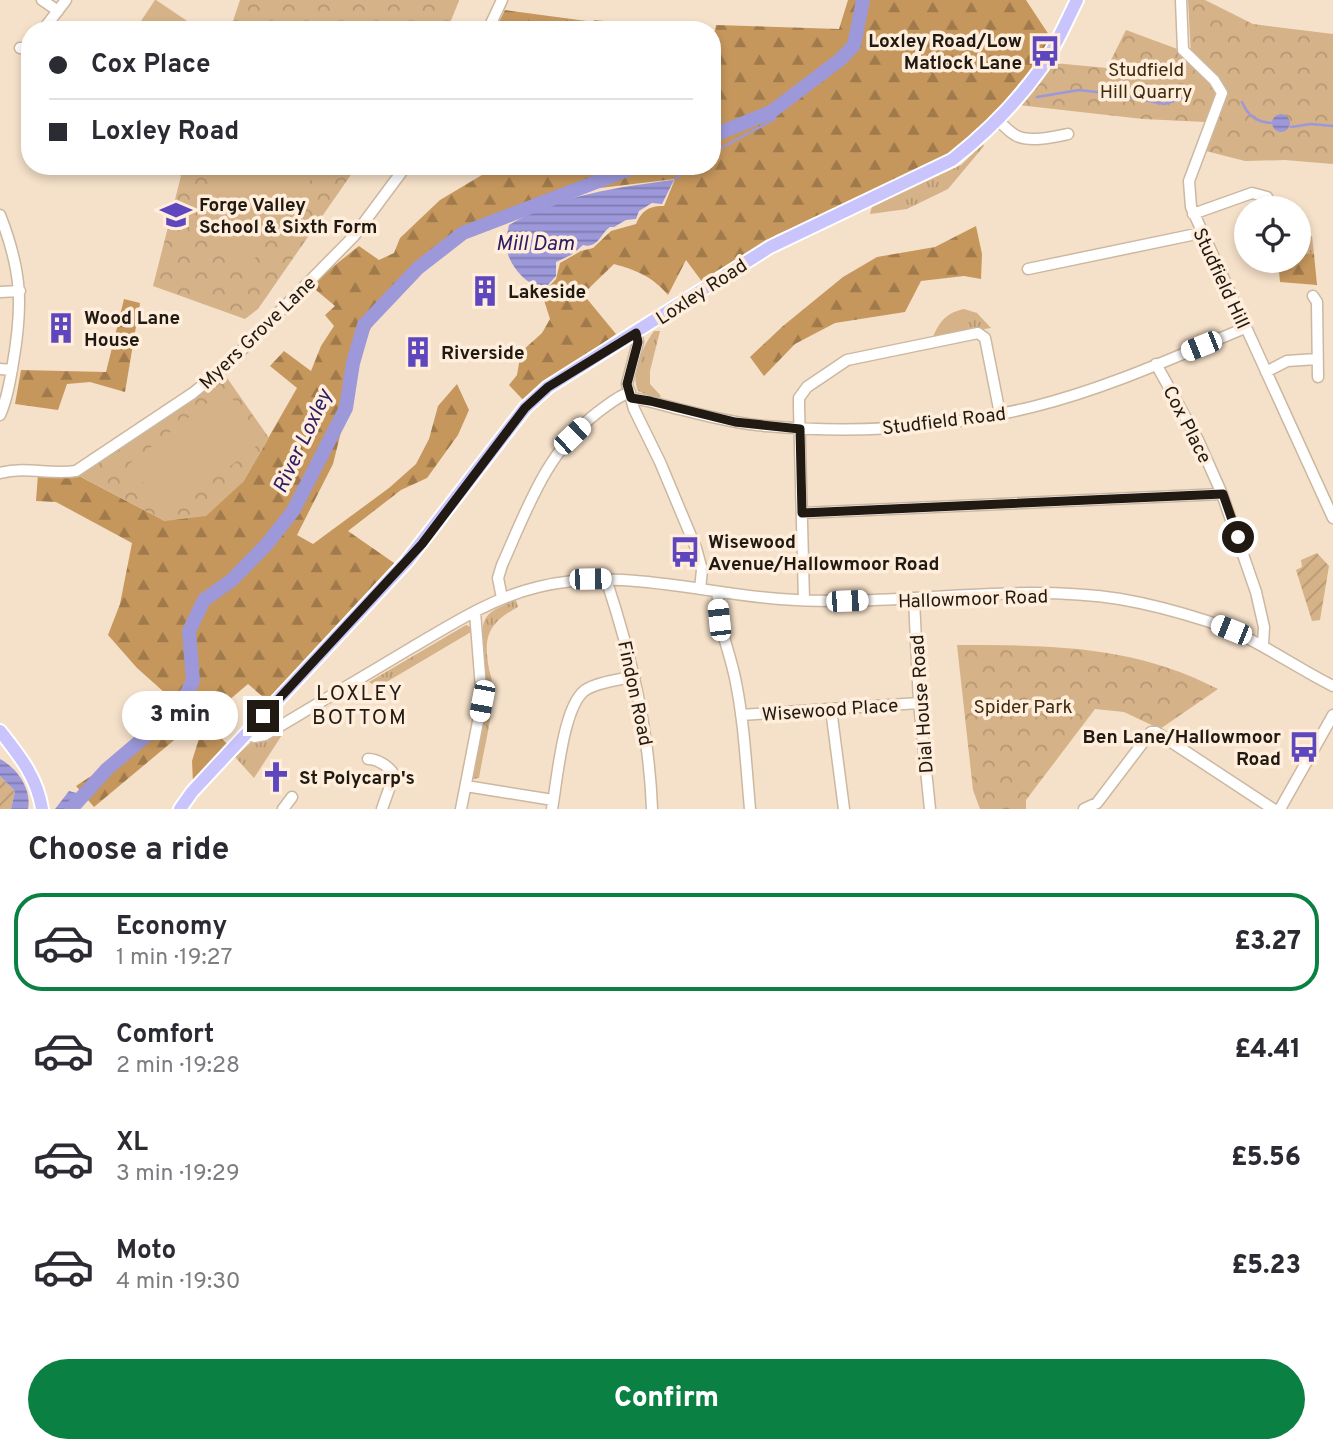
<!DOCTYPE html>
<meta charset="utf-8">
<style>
body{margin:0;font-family:Overpass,sans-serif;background:#f7f7f7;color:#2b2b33;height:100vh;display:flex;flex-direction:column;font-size:26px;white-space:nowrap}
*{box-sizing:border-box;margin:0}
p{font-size:23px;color:#7c7c81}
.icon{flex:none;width:38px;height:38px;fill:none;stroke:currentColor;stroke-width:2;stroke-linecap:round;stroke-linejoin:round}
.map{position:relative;height:809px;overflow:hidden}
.panel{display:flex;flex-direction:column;background:#fff;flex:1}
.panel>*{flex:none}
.hud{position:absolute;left:21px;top:21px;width:700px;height:154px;border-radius:28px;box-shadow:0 4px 10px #0003;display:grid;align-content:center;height:154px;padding:0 28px;background:#fff}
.controls{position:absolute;left:1234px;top:196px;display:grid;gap:14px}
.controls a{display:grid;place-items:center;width:77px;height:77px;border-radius:50%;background:#fff;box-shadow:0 4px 10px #0003;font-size:35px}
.end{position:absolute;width:32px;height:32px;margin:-16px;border:9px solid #211a12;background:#fff;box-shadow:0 0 0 4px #fff}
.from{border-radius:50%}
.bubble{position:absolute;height:49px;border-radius:24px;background:#fff;box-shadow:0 4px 10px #0003;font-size:23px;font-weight:800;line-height:49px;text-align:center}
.car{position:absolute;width:21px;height:42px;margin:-21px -10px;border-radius:9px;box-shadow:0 0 5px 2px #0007;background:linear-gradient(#fff 24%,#345 0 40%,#fff 0 76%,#345 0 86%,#fff 0)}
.hud b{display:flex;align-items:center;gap:24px;height:66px;font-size:26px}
.hud b+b{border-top:2px solid #e1e1e2}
.hud i{width:18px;height:18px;background:#2b2b33}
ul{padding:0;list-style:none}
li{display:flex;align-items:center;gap:21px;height:98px;margin:0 14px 10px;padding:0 14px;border:4px solid transparent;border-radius:28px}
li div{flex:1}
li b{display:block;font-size:26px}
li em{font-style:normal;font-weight:800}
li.current{border-color:#0b8043}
li>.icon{width:63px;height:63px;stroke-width:1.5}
h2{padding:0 28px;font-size:32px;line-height:84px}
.button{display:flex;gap:14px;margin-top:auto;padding:14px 28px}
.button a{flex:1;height:80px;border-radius:42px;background:#0b8043;color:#fff;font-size:28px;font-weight:800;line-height:80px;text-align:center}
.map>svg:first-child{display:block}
</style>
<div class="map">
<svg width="1333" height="809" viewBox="0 0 1333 809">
<defs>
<pattern id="grass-tufts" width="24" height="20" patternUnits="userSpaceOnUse" patternTransform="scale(1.75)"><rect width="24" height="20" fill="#d5b288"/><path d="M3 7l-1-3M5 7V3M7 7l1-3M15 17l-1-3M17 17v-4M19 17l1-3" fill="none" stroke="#b79874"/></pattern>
<pattern id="forest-firs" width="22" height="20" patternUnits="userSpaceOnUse" patternTransform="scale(1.75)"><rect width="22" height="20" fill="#c6975d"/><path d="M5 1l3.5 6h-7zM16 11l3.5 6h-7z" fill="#a07a4b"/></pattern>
<pattern id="park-crowns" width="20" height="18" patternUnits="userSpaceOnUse" patternTransform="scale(1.75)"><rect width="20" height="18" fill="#d5b288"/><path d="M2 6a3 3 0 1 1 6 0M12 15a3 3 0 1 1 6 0" fill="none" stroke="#b79874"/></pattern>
<pattern id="garden-furrows" width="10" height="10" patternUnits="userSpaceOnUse" patternTransform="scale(1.75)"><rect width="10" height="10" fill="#d5b288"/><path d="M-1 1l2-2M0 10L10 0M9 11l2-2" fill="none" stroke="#b79874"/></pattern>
<pattern id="water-rules" width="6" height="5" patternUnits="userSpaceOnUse" patternTransform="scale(1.75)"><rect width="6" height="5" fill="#9c98d9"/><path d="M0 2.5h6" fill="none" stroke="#7f7baf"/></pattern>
</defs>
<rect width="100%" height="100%" fill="#f5e0c9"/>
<path fill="url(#grass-tufts)" d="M 983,144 L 984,146 L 948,189 L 907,209 L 870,214 L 872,206 L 961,165 Z
M 1299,236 L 1312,236 L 1314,254 L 1299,253 Z
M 964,309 L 977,313 L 991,328 L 933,337 C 940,321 946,313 964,309 Z
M 654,331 L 660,331 L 650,371 L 650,384 L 661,396 L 658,399 L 638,391 C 630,373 643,346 654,331 Z
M 516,600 L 518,607 C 488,623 483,637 489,669 C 491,676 493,684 493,691 C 493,715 483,753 479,778 L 473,779 L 482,648 C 481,614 486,613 516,600 Z
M 466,625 L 471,627 L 471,632 L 378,687 L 369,682 Z
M 282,735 L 254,778 L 235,757 L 251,742 Z"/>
<path fill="url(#forest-firs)" d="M 848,0 L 1026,0 L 1051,38 L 1039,59 L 1009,96 L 979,131 L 950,155 L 870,194 L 776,235 L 703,283 L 686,260 L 668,295 C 653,277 636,270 614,264 L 583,294 L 616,334 L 525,402 L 509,385 L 517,375 L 521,352 L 542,333 L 550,319 L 542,294 L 556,279 L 560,263 L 581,251 L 593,248 L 611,231 L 636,224 C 641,211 650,205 664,206 L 675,179 L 583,190 L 516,215 L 490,230 L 467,233 L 415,271 L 392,293 L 353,358 L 347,386 L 346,412 L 333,464 L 297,535 L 313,544 L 389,488 L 416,464 L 429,439 L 438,406 L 457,384 L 469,410 L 458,435 L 427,478 L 401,490 L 348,531 L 397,565 L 269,702 L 248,684 L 221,707 L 211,727 L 229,746 L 193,783 L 192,761 L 201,732 L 191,726 L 94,807 L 76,786 L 108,765 L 174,701 L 137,668 L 108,635 L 120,604 L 132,543 L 56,502 L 36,501 L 38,474 L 60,478 L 79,476 L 165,521 L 243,482 L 297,388 L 270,366 L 284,351 L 311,371 L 321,346 L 334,326 L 325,315 L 335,306 L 310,285 L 359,246 L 379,260 L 394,253 L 400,238 L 440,200 L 497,166 L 712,166 L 712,31 L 715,31 L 716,25 L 839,29 Z
M 505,10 L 594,22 L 594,20 L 701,30 L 495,30 Z
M 976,226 L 982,254 L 981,279 L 964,276 L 921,281 L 905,312 L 835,323 L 795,344 L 764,376 L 750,357 L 783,326 L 843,277 L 877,257 L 935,247 Z
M 1299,253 L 1314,254 L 1317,285 L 1280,282 L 1278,261 L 1298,261 Z
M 124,299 L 140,303 L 125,392 L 90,382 L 67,384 L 58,410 L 15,404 L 21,370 L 106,372 Z"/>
<path fill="url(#park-crowns)" d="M 240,0 L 459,0 L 459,1 L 447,30 L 230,30 Z
M 1188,0 L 1205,0 L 1253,24 L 1333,34 L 1333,164 L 1285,160 L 1245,161 L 1206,151 L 1226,90 L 1223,83 L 1191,55 Z
M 1126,30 L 1180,50 L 1212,81 L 1217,91 L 1216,97 L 1206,122 L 1143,119 L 1018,105 L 1054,63 L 1107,68 Z
M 173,166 L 357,166 L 258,309 L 245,319 L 153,286 L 181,176 Z
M 225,375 L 269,438 L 243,482 L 206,516 L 165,521 L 79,476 L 178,410 Z
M 957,645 C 1050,645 1133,645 1218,689 L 1160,729 L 1124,712 L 1095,709 L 1026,800 L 1026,809 L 980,809 L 973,790 Z"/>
<path fill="url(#garden-furrows)" d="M 1317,553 L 1329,566 L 1320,620 L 1312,621 L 1296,570 L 1302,567 L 1301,560 Z
M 0,776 L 15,791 L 11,809 L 0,809 Z"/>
<path fill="#d5b288" d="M 155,0 L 156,0 L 199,29 L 135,30 Z
M 234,166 L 310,166 L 317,171 L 246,271 L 189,230 Z
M 225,389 L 264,440 L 168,514 L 129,464 Z"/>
<path fill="url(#water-rules)" d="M1272 123a9 9 0 1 1 18 0a9 9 0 1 1-18 0Z
M 674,180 L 662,204 L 652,203 L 639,211 L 636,219 L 626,220 L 614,227 L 610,227 C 600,234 598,249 583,245 L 571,255 L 556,262 L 556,276 L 546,287 C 527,288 509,265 506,247 C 505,239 508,232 509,225 C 559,195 618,187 674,180 Z
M 0,759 C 17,768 32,789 28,809 L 11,809 L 15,791 L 0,776 Z
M 69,791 L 84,795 L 82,803 L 76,809 L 55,809 Z"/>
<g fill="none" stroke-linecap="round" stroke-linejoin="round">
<path stroke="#9c98d9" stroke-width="2.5" d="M 1037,97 L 1079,90 L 1115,94 L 1164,104 L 1188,97
M 1242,102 C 1248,116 1256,122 1272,123
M 1291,127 L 1311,124 L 1333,126
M 712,153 L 775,119 L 771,112
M 675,179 L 691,166
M 505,216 L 508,221"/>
<path stroke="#9c98d9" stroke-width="14" d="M 712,136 L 771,112 L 841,59 L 854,45 L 863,0
M 71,809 L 107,769 L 160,724 L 187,693 L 193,681 L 189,631 L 204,600 L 232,580 L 267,544 L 293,511 L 346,408 L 353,363 L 364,325 L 418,268 L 463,233 L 638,166"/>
<defs>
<path id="minor" d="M 42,0 L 58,11
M 1181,0 L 1183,50 L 1214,80 L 1222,93 L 1189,181 L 1191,207 L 1333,518
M 43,30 L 66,0
M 488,30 L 502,0
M 20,48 L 28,49 L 30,47
M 997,119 C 1002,124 1008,131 1015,135 C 1028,143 1054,137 1068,134
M 1193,214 L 1252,193 L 1267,197
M 0,215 C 22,271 23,305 13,363 C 10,381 7,399 0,415
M 1028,269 L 1201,233
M 0,292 L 20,291
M 1313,296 L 1317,302 L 1318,377
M 636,333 L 638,342 L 627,384 L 634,409 L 660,462 L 696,548 L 702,570 L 700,589
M 1156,364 L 1198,440 L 1222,494 L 1256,592 L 1264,627 L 1263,645
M 0,369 L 12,370
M 1266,372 L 1287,361 L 1317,359
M 631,398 C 649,400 665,406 683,410 C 710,417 738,424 766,426 C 857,434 948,428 1036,406 C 1108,388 1177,356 1245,328
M 0,473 C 26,466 50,475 76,471 L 193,393 L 227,365 L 354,236 L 406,166
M 802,513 L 1222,494
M 606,579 C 631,655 649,729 652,809
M 718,592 C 716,623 729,648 735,678 C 744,720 746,765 750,809
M 502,598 L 498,578 L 502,565 C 528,507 546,452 598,412 C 608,405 618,396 630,392
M 804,600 L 799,407 L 799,398 L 807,387 L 847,360 L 978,333 L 985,338 L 1000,414
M 914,600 L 919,703 L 930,809
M 831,709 L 844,809
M 741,715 L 919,703
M 247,734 L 254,737 L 265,735 C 314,706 363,677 411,648 C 452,624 492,598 538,587 C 620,567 699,593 780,599 C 892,608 1008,582 1120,599 C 1149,604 1179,612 1207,621 C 1253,636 1291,665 1333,686
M 368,759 C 378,759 390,767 394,775 L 382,809
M 466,786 L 553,800
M 283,809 L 292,797
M 461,809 L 482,701 L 475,612
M 552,809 C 557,782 563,702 587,689 C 601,681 620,680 635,676
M 1084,809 L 1097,803 L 1151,732 L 1156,732 L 1273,809
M 1280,809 L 1333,715"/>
<path id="major" d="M 0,731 C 19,755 37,777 42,809
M 180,809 L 192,792 L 407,561 L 525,408 L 548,387 L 770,247 L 952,160 C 985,134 1018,101 1042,67 C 1056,46 1066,22 1077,0"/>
</defs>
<use href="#minor" stroke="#ccb8a1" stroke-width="13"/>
<use href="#major" stroke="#fff" stroke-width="16"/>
<use href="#minor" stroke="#fff" stroke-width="10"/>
<use href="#major" stroke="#c9c4fb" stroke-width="12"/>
</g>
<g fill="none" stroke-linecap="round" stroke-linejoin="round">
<path stroke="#211a12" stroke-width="9" d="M 263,716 L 422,544 L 525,408 L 548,387 L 636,333 L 638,342 L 627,384 L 631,398 L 650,401 L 735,422 L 800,429 L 802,513 L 1223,494 L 1238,537"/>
</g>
<defs>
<symbol id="bus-bare" viewBox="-9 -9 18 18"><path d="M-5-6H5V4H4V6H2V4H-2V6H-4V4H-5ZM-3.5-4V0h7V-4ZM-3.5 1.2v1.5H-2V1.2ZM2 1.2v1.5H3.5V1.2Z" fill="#5d46be" stroke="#ffeedb" stroke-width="2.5" paint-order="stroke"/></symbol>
<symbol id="school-bare" viewBox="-9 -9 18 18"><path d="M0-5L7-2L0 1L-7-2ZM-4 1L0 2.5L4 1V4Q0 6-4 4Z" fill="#5d46be" stroke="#ffeedb" stroke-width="2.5" paint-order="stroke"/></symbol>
<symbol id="building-bare" viewBox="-9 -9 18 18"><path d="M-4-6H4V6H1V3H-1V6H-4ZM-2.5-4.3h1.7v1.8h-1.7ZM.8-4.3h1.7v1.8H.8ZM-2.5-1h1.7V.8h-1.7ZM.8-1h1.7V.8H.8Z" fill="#5d46be" stroke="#ffeedb" stroke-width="2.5" paint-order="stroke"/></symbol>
<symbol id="church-bare" viewBox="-9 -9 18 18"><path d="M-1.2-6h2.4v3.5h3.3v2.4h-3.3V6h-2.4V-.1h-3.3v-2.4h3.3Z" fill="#5d46be" stroke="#ffeedb" stroke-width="2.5" paint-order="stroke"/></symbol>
</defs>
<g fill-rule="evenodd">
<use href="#bus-bare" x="1023" y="29" width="44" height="44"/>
<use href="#school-bare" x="154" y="193" width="44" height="44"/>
<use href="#building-bare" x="463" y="269" width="44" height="44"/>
<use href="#building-bare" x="39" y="306" width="44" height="44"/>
<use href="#building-bare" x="396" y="330" width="44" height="44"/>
<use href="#bus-bare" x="663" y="530" width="44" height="44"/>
<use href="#bus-bare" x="1282" y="725" width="44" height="44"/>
<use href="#church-bare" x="254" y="755" width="44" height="44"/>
</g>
<g text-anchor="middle" stroke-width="7" stroke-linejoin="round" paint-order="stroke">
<g font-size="19" font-weight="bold" fill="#211a12" stroke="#ffeedb" text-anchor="start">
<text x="1022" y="47" text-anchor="end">Loxley Road/Low<tspan x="1022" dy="22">Matlock Lane</tspan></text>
<text x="199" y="211">Forge Valley<tspan x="199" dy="22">School &amp; Sixth Form</tspan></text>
<text x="508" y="298">Lakeside</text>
<text x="84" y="324">Wood Lane<tspan x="84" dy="22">House</tspan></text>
<text x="441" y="359">Riverside</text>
<text x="708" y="548">Wisewood<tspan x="708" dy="22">Avenue/Hallowmoor Road</tspan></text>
<text x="1281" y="743" text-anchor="end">Ben Lane/Hallowmoor<tspan x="1281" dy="22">Road</tspan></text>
<text x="299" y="784">St Polycarp's</text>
</g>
<g font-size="19" fill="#3e2a0f" stroke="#ffeedb">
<text x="1146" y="76">Studfield<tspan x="1146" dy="22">Hill Quarry</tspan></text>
<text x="1023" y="713">Spider Park</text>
</g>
<g font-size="19" fill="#211a12" stroke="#ffeedb">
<text transform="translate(1222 278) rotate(65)" y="7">Studfield Hill</text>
<text transform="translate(701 291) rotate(-33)" y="7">Loxley Road</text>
<text transform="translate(257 332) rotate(-44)" y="7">Myers Grove Lane</text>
<text transform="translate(944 420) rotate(-7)" y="7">Studfield Road</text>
<text transform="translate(1188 424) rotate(63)" y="7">Cox Place</text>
<text transform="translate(973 598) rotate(-2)" y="7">Hallowmoor Road</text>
<text transform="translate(636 693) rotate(78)" y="7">Findon Road</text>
<text transform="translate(921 704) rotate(-94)" y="7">Dial House Road</text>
<text transform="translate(830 709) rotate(-4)" y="7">Wisewood Place</text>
</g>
<g font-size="21" font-style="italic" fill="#2c1b66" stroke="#ffeedb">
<text x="535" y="250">Mill Dam</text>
<text transform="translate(302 441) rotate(-65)" y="7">River Loxley</text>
</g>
<g font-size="21" letter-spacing="2" fill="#211a12" stroke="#ffeedb">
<text x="360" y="700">LOXLEY<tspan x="360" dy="24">BOTTOM</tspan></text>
</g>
</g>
</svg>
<div class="controls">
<a><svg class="icon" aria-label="locate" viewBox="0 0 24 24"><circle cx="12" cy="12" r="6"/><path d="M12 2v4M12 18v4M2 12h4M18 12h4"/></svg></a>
</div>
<i class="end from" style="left:1238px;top:537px"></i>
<i class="end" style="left:263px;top:716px"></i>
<div class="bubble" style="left:122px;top:691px;width:116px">3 min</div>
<i class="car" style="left:1201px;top:346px;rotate:248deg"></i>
<i class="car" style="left:572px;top:436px;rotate:46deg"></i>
<i class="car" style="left:590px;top:579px;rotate:89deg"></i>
<i class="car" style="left:847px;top:601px;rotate:88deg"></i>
<i class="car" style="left:719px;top:620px;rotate:354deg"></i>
<i class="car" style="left:1231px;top:630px;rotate:292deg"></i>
<i class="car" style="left:482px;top:701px;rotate:191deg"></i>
<div class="hud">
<b><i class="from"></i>Cox Place</b>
<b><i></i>Loxley Road</b>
</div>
</div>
<section class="panel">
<h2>Choose a ride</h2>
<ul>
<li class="current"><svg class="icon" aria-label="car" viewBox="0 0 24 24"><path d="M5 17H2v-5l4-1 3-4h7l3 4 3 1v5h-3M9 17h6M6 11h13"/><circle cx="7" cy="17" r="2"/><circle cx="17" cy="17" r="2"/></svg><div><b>Economy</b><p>1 min · 19:27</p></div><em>£3.27</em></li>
<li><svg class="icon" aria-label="car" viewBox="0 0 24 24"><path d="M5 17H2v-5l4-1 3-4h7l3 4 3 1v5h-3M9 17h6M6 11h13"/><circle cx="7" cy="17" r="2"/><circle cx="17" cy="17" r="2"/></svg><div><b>Comfort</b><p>2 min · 19:28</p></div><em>£4.41</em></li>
<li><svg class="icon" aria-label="car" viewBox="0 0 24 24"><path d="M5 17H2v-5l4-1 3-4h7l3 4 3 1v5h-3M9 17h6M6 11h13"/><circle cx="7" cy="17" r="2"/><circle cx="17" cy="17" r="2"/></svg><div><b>XL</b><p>3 min · 19:29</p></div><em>£5.56</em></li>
<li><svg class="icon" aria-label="car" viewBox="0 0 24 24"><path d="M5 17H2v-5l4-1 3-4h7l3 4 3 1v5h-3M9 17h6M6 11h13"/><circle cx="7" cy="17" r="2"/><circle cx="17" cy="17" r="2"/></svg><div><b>Moto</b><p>4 min · 19:30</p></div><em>£5.23</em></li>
</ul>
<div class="button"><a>Confirm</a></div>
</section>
